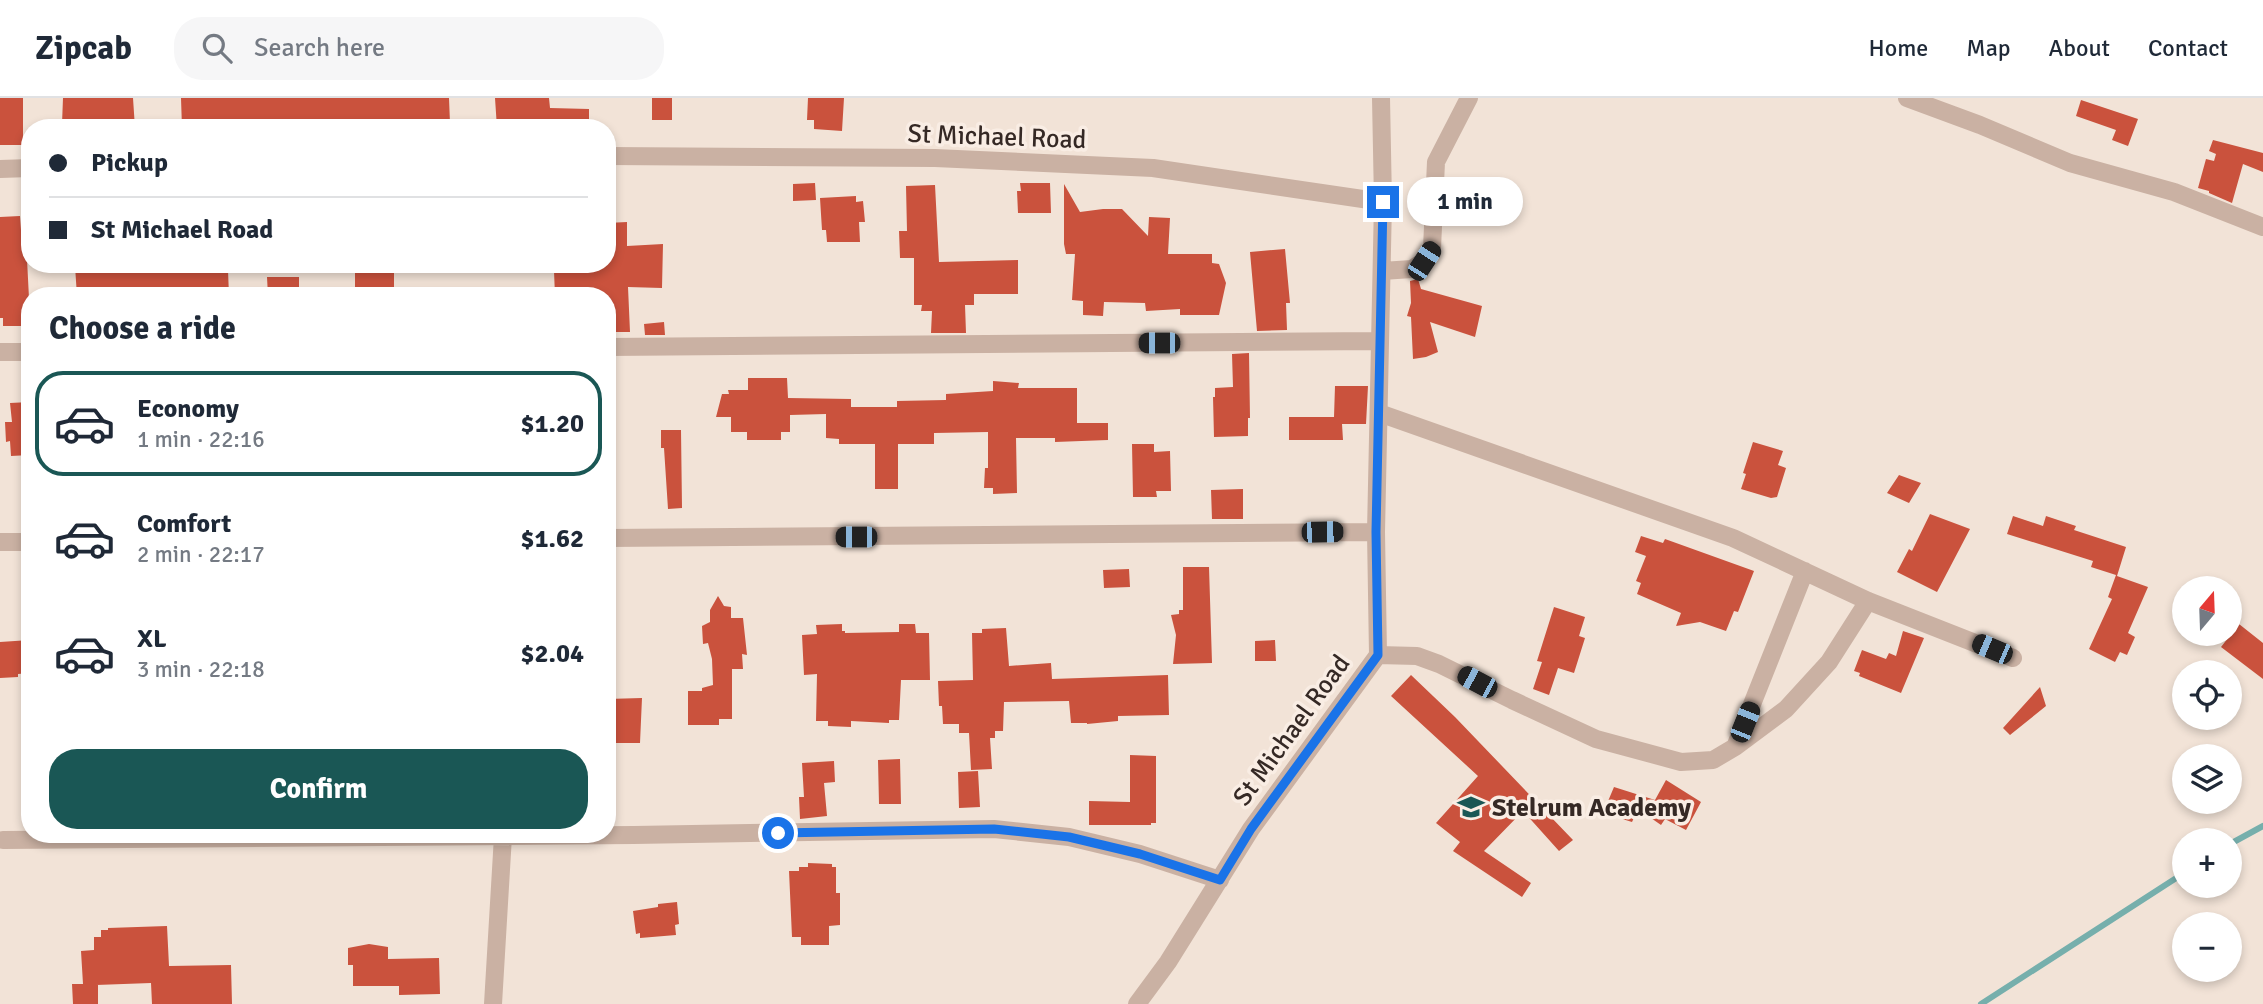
<!DOCTYPE html>
<meta charset="utf-8">
<style>
body{margin:0;font-family:Signika,sans-serif;background:#f6f6f7;color:#1f2937;height:100vh;display:flex;flex-direction:column;font-size:26px;white-space:nowrap}
*{box-sizing:border-box;margin:0}
p{font-size:23px;color:#747a83}
.icon{flex:none;width:38px;height:38px;fill:none;stroke:currentColor;stroke-width:2;stroke-linecap:round;stroke-linejoin:round}
.map{position:relative;flex:1;overflow:hidden}
.panel{position:absolute;left:21px;top:189px;width:595px;height:556px;display:flex;flex-direction:column;background:#fff;border-radius:28px;box-shadow:0 4px 10px #0003}
.panel>*{flex:none}
.guide{position:absolute;left:21px;top:21px;width:595px;height:154px;border-radius:28px;box-shadow:0 4px 10px #0003;display:grid;align-content:center;height:154px;padding:0 28px;background:#fff}
.needle{width:46px;rotate:19deg}
.fabs{position:absolute;left:2172px;top:478px;display:grid;gap:14px}
.fabs a{display:grid;place-items:center;width:70px;height:70px;border-radius:50%;background:#fff;box-shadow:0 4px 10px #0003;font-size:35px}
.end{position:absolute;width:32px;height:32px;margin:-16px;border:9px solid #1a73e8;background:#fff;box-shadow:0 0 0 4px #fff}
.from{border-radius:50%}
.bubble{position:absolute;height:49px;border-radius:24px;background:#fff;box-shadow:0 4px 10px #0003;font-size:23px;font-weight:700;line-height:49px;text-align:center}
.car{position:absolute;width:21px;height:42px;margin:-21px -10px;border-radius:9px;box-shadow:0 0 5px 2px #0007;background:linear-gradient(#222 24%,#8ab4d8 0 40%,#222 0 76%,#8ab4d8 0 86%,#222 0)}
.guide b{display:flex;align-items:center;gap:24px;height:66px;font-size:26px}
.guide b+b{border-top:2px solid #e0e1e3}
.guide i{width:18px;height:18px;background:#1f2937}
ul{padding:0;list-style:none}
li{display:flex;align-items:center;gap:21px;height:105px;margin:0 14px 10px;padding:0 14px;border:4px solid transparent;border-radius:28px}
li div{flex:1}
li b{display:block;font-size:26px}
li em{font-style:normal;font-weight:700}
li.active{border-color:#1a5755}
li>.icon{width:63px;height:63px;stroke-width:1.5}
h2{padding:0 28px;font-size:32px;line-height:84px}
.action{display:flex;gap:14px;margin-top:auto;padding:14px 28px}
.action a{flex:1;height:80px;border-radius:28px;background:#1a5755;color:#fff;font-size:28px;font-weight:700;line-height:80px;text-align:center}
header{display:flex;align-items:center;gap:42px;box-sizing:border-box;height:98px;padding:0 35px;background:#fff;border-bottom:2px solid #e0e1e3}
header strong{font-size:33px}
nav{display:flex;gap:38px;margin-inline-start:auto;font-size:24px}
.search{width:490px;height:63px;background:#f6f6f7;display:flex;align-items:center;gap:18px;box-sizing:border-box;padding:0 24px;border-radius:28px;color:#747a83;font-size:26px}
.map>svg:first-child{display:block}
</style>
<header>
<strong>Zipcab</strong>
<div class="search"><svg class="icon" aria-label="search" viewBox="0 0 24 24"><circle cx="10" cy="10" r="6"/><path d="M15 15l6 6"/></svg>Search here</div>
<nav><a>Home</a><a>Map</a><a>About</a><a>Contact</a></nav>
</header>
<div class="map">
<svg width="2263" height="906" viewBox="0 0 2263 906">
<rect width="100%" height="100%" fill="#f2e3d7"/>
<g fill="none" stroke-linecap="round" stroke-linejoin="round">
<path stroke="#76afac" stroke-width="6" d="M 2230,746 L 2263,728
M 1981,906 L 2184,775"/>
</g>
<path fill="#ca523d" d="M 0,0 L 23,0 L 23,47 L 0,47 Z
M 63,0 L 133,0 L 135,30 L 66,30 L 66,26 L 62,26 Z
M 181,0 L 449,0 L 450,25 L 444,25 L 444,29 L 430,30 L 381,30 L 381,28 L 355,30 L 355,27 L 303,30 L 302,25 L 298,24 L 248,25 L 248,30 L 182,30 Z
M 495,0 L 549,0 L 550,10 L 589,11 L 589,27 L 497,30 Z
M 652,0 L 672,0 L 672,22 L 652,22 Z
M 808,0 L 844,0 L 842,33 L 814,31 L 814,22 L 807,22 Z
M 2081,2 L 2138,21 L 2128,48 L 2112,42 L 2116,32 L 2076,18 Z
M 2213,42 L 2263,55 L 2263,74 L 2243,66 L 2232,105 L 2209,95 L 2209,93 L 2198,90 L 2206,61 L 2214,63 L 2216,56 L 2209,53 Z
M 815,85 L 816,102 L 793,103 L 793,86 Z
M 1020,85 L 1050,85 L 1051,115 L 1018,115 L 1017,93 L 1021,93 Z
M 1064,86 L 1080,114 L 1103,111 L 1122,111 L 1148,138 L 1149,119 L 1170,120 L 1168,156 L 1212,156 L 1212,165 L 1219,166 L 1226,185 L 1219,217 L 1180,217 L 1180,211 L 1146,213 L 1145,205 L 1104,204 L 1103,218 L 1083,217 L 1083,203 L 1072,202 L 1075,156 L 1066,156 L 1064,146 Z
M 935,87 L 939,164 L 1018,162 L 1018,196 L 974,196 L 974,207 L 965,207 L 966,235 L 931,235 L 932,213 L 921,213 L 922,207 L 914,207 L 914,160 L 900,160 L 899,133 L 907,133 L 906,88 Z
M 856,98 L 856,104 L 863,103 L 865,124 L 859,124 L 860,144 L 827,144 L 826,132 L 822,132 L 820,100 Z
M 20,118 L 21,132 L 28,131 L 30,161 L 27,161 L 30,220 L 22,220 L 22,228 L 3,228 L 3,220 L 0,220 L 0,119 Z
M 627,124 L 627,148 L 663,146 L 662,190 L 628,189 L 630,234 L 607,234 L 607,198 L 555,198 L 554,173 L 562,172 L 561,168 L 607,166 L 607,125 Z
M 1285,151 L 1290,205 L 1286,205 L 1287,232 L 1257,233 L 1250,154 Z
M 355,166 L 394,166 L 394,198 L 355,198 Z
M 109,167 L 142,168 L 142,172 L 228,172 L 229,198 L 77,198 L 75,168 Z
M 267,179 L 299,179 L 299,198 L 268,198 Z
M 1418,181 L 1421,191 L 1482,208 L 1475,239 L 1430,224 L 1438,254 L 1426,259 L 1413,261 L 1411,219 L 1407,218 L 1411,205 L 1410,183 Z
M 664,224 L 665,237 L 645,237 L 644,226 Z
M 1249,255 L 1250,320 L 1248,320 L 1248,338 L 1214,339 L 1213,299 L 1215,299 L 1215,290 L 1233,289 L 1232,256 Z
M 748,280 L 787,280 L 788,300 L 851,301 L 851,309 L 897,309 L 897,303 L 946,302 L 946,296 L 993,293 L 993,283 L 1019,285 L 1018,290 L 1077,290 L 1077,325 L 1108,325 L 1108,342 L 1055,344 L 1055,340 L 1016,340 L 1017,395 L 993,396 L 993,390 L 984,390 L 985,370 L 988,370 L 988,334 L 934,335 L 934,346 L 898,346 L 898,391 L 875,391 L 875,346 L 839,346 L 839,341 L 826,340 L 826,316 L 790,317 L 790,334 L 781,334 L 781,342 L 747,342 L 747,334 L 731,334 L 731,319 L 716,319 L 722,296 L 729,296 L 728,292 L 748,292 Z
M 1335,288 L 1368,288 L 1366,326 L 1342,326 L 1343,342 L 1289,342 L 1289,319 L 1334,319 Z
M 30,304 L 30,357 L 11,358 L 10,343 L 6,344 L 5,324 L 12,324 L 10,305 Z
M 661,332 L 681,332 L 682,410 L 668,411 L 664,350 L 661,350 Z
M 1753,344 L 1783,353 L 1778,367 L 1786,370 L 1777,399 L 1771,400 L 1741,391 L 1746,376 L 1743,375 Z
M 1132,346 L 1154,346 L 1154,354 L 1170,353 L 1171,393 L 1156,393 L 1157,399 L 1133,399 Z
M 1899,377 L 1921,385 L 1909,405 L 1887,395 Z
M 1243,391 L 1243,421 L 1212,421 L 1211,392 Z
M 1930,416 L 1970,431 L 1937,494 L 1897,474 L 1909,451 L 1912,453 Z
M 2013,418 L 2043,428 L 2046,418 L 2076,428 L 2074,432 L 2126,449 L 2117,478 L 2148,489 L 2128,535 L 2135,539 L 2127,557 L 2120,554 L 2115,564 L 2089,551 L 2112,501 L 2108,499 L 2116,477 L 2091,469 L 2093,463 L 2007,436 Z
M 1641,438 L 1663,445 L 1665,441 L 1754,473 L 1738,514 L 1734,513 L 1726,533 L 1700,524 L 1676,528 L 1681,515 L 1637,496 L 1641,485 L 1636,483 L 1646,458 L 1635,454 Z
M 1183,469 L 1209,469 L 1212,565 L 1173,566 L 1176,537 L 1171,517 L 1179,516 L 1179,512 L 1183,512 Z
M 1129,471 L 1130,489 L 1104,490 L 1103,472 Z
M 718,498 L 724,508 L 731,509 L 731,520 L 743,520 L 747,557 L 742,556 L 743,571 L 732,571 L 732,621 L 719,621 L 719,627 L 688,627 L 688,593 L 702,593 L 702,590 L 713,587 L 712,561 L 708,545 L 703,546 L 702,528 L 710,524 L 710,512 Z
M 1554,509 L 1585,519 L 1579,538 L 1585,540 L 1574,575 L 1558,570 L 1549,597 L 1533,591 L 1542,564 L 1537,563 Z
M 842,526 L 842,533 L 845,533 L 845,535 L 899,534 L 899,526 L 915,526 L 916,535 L 929,535 L 930,582 L 901,582 L 899,622 L 889,622 L 889,625 L 851,623 L 851,629 L 828,628 L 828,623 L 816,623 L 817,576 L 804,577 L 802,537 L 817,536 L 816,527 Z
M 2239,526 L 2263,545 L 2263,581 L 2221,549 Z
M 1006,530 L 1009,568 L 1051,565 L 1052,581 L 1168,577 L 1169,617 L 1118,618 L 1118,623 L 1087,626 L 1087,625 L 1071,625 L 1069,603 L 1004,604 L 1003,633 L 995,633 L 995,640 L 990,640 L 992,671 L 971,672 L 969,635 L 959,635 L 959,626 L 943,626 L 942,608 L 939,608 L 938,583 L 973,582 L 972,535 L 982,535 L 982,531 Z
M 1903,533 L 1924,540 L 1901,595 L 1859,578 L 1860,575 L 1854,573 L 1862,552 L 1886,561 L 1889,555 L 1896,558 Z
M 30,542 L 30,575 L 18,576 L 18,579 L 0,580 L 0,544 Z
M 1275,542 L 1276,563 L 1255,563 L 1255,543 Z
M 1411,577 L 1455,619 L 1573,742 L 1559,753 L 1523,713 L 1484,753 L 1531,785 L 1522,799 L 1453,753 L 1460,744 L 1436,725 L 1478,678 L 1391,598 Z
M 2040,589 L 2046,608 L 2010,637 L 2003,630 Z
M 642,600 L 640,645 L 607,645 L 607,601 Z
M 1130,657 L 1156,658 L 1156,725 L 1151,725 L 1151,727 L 1089,727 L 1089,703 L 1130,704 Z
M 900,661 L 901,706 L 879,706 L 878,662 Z
M 834,663 L 835,684 L 824,685 L 827,718 L 800,721 L 799,699 L 804,699 L 802,665 Z
M 978,673 L 980,709 L 959,710 L 958,674 Z
M 1666,682 L 1701,704 L 1686,732 L 1665,721 L 1661,727 L 1638,711 L 1632,724 L 1603,715 L 1614,689 L 1655,702 Z
M 808,765 L 832,766 L 832,769 L 836,769 L 836,795 L 840,795 L 840,827 L 829,828 L 829,847 L 801,847 L 801,839 L 792,839 L 789,773 L 799,773 L 799,769 L 808,769 Z
M 677,804 L 679,826 L 675,827 L 676,837 L 640,840 L 640,835 L 636,836 L 633,813 L 658,809 L 658,806 Z
M 167,828 L 169,868 L 231,867 L 232,906 L 152,906 L 151,885 L 96,887 L 98,887 L 98,906 L 73,906 L 72,886 L 83,886 L 81,853 L 94,852 L 94,839 L 101,839 L 101,832 L 108,832 L 108,830 Z
M 369,846 L 388,849 L 388,861 L 439,860 L 440,896 L 399,897 L 399,888 L 353,888 L 353,867 L 348,867 L 348,850 Z"/>
<g fill="none" stroke-linecap="round" stroke-linejoin="round">
<path stroke="#cab1a3" stroke-width="18" d="M 1381,0 L 1383,104
M 1907,0 L 1980,27 L 2070,65 L 2174,94 L 2263,129
M 607,58 L 935,60 L 1153,70 L 1383,104 L 1376,434 L 1378,557 L 1251,731 L 1168,864 L 1137,906
M 0,71 L 30,70
M 1382,173 L 1412,171 L 1424,163 L 1432,150 L 1436,64 L 1469,0
M 607,249 L 1380,243
M 0,254 L 30,254
M 1379,315 L 1733,440 L 1868,503 L 2013,560
M 607,440 L 1376,434
M 0,444 L 30,444
M 1378,557 L 1417,558 L 1439,566 L 1512,602 L 1596,641 L 1681,664 L 1713,662 L 1735,649 L 1786,611 L 1829,564 L 1868,503
M 1735,649 L 1805,473
M 3,742 L 634,737 L 994,731 L 1069,739 L 1140,756 L 1220,782
M 493,906 L 503,738"/>
</g>
<g fill="none" stroke-linecap="round" stroke-linejoin="round">
<path stroke="#1a73e8" stroke-width="9" d="M 778,735 L 994,731 L 1069,739 L 1140,756 L 1220,782 L 1251,731 L 1378,557 L 1376,434 L 1383,104"/>
</g>
<defs>
<symbol id="school-bare" viewBox="-9 -9 18 18"><path d="M0-5L7-2L0 1L-7-2ZM-4 1L0 2.5L4 1V4Q0 6-4 4Z" fill="#1a5755" stroke="#f9ede4" stroke-width="2.5" paint-order="stroke"/></symbol>
</defs>
<g fill-rule="evenodd">
<use href="#school-bare" x="1452" y="690" width="38" height="38"/>
</g>
<g text-anchor="middle" stroke-width="7" stroke-linejoin="round" paint-order="stroke">
<g font-size="26" fill="#352925" stroke="#f9ede4">
<text transform="translate(997 38) rotate(2)" y="9">St Michael Road</text>
<text transform="translate(1291 632) rotate(-54)" y="9">St Michael Road</text>
</g>
<g font-size="26" font-weight="bold" fill="#352925" stroke="#f9ede4" text-anchor="start">
<text x="1492" y="718">Stelrum Academy</text>
</g>
</g>
</svg>
<div class="fabs">
<a><svg class="needle" viewBox="-14 -14 28 28"><path d="M0-13l5 13h-10z" fill="#e53935"/><path d="M0 13l5-13h-10z" fill="#747a83"/></svg></a>
<a><svg class="icon" aria-label="locate" viewBox="0 0 24 24"><circle cx="12" cy="12" r="6"/><path d="M12 2v4M12 18v4M2 12h4M18 12h4"/></svg></a>
<a><svg class="icon" aria-label="layers" viewBox="0 0 24 24"><path d="M12 4l9 5-9 5-9-5zM3 14l9 5 9-5"/></svg></a>
<a>+</a>
<a>−</a>
</div>
<i class="end from" style="left:778px;top:735px"></i>
<i class="end" style="left:1383px;top:104px"></i>
<div class="bubble" style="left:1407px;top:79px;width:116px">1 min</div>
<i class="car" style="left:1424px;top:163px;rotate:33deg"></i>
<i class="car" style="left:1159px;top:245px;rotate:270deg"></i>
<i class="car" style="left:1322px;top:434px;rotate:89deg"></i>
<i class="car" style="left:856px;top:439px;rotate:270deg"></i>
<i class="car" style="left:1992px;top:551px;rotate:293deg"></i>
<i class="car" style="left:1477px;top:584px;rotate:298deg"></i>
<i class="car" style="left:1745px;top:624px;rotate:22deg"></i>
<div class="guide">
<b><i class="from"></i>Pickup</b>
<b><i></i>St Michael Road</b>
</div>
<section class="panel">
<h2>Choose a ride</h2>
<ul>
<li class="active"><svg class="icon" aria-label="car" viewBox="0 0 24 24"><path d="M5 17H2v-5l4-1 3-4h7l3 4 3 1v5h-3M9 17h6M6 11h13"/><circle cx="7" cy="17" r="2"/><circle cx="17" cy="17" r="2"/></svg><div><b>Economy</b><p>1 min · 22:16</p></div><em>$1.20</em></li>
<li><svg class="icon" aria-label="car" viewBox="0 0 24 24"><path d="M5 17H2v-5l4-1 3-4h7l3 4 3 1v5h-3M9 17h6M6 11h13"/><circle cx="7" cy="17" r="2"/><circle cx="17" cy="17" r="2"/></svg><div><b>Comfort</b><p>2 min · 22:17</p></div><em>$1.62</em></li>
<li><svg class="icon" aria-label="car" viewBox="0 0 24 24"><path d="M5 17H2v-5l4-1 3-4h7l3 4 3 1v5h-3M9 17h6M6 11h13"/><circle cx="7" cy="17" r="2"/><circle cx="17" cy="17" r="2"/></svg><div><b>XL</b><p>3 min · 22:18</p></div><em>$2.04</em></li>
</ul>
<div class="action"><a>Confirm</a></div>
</section>
</div>
